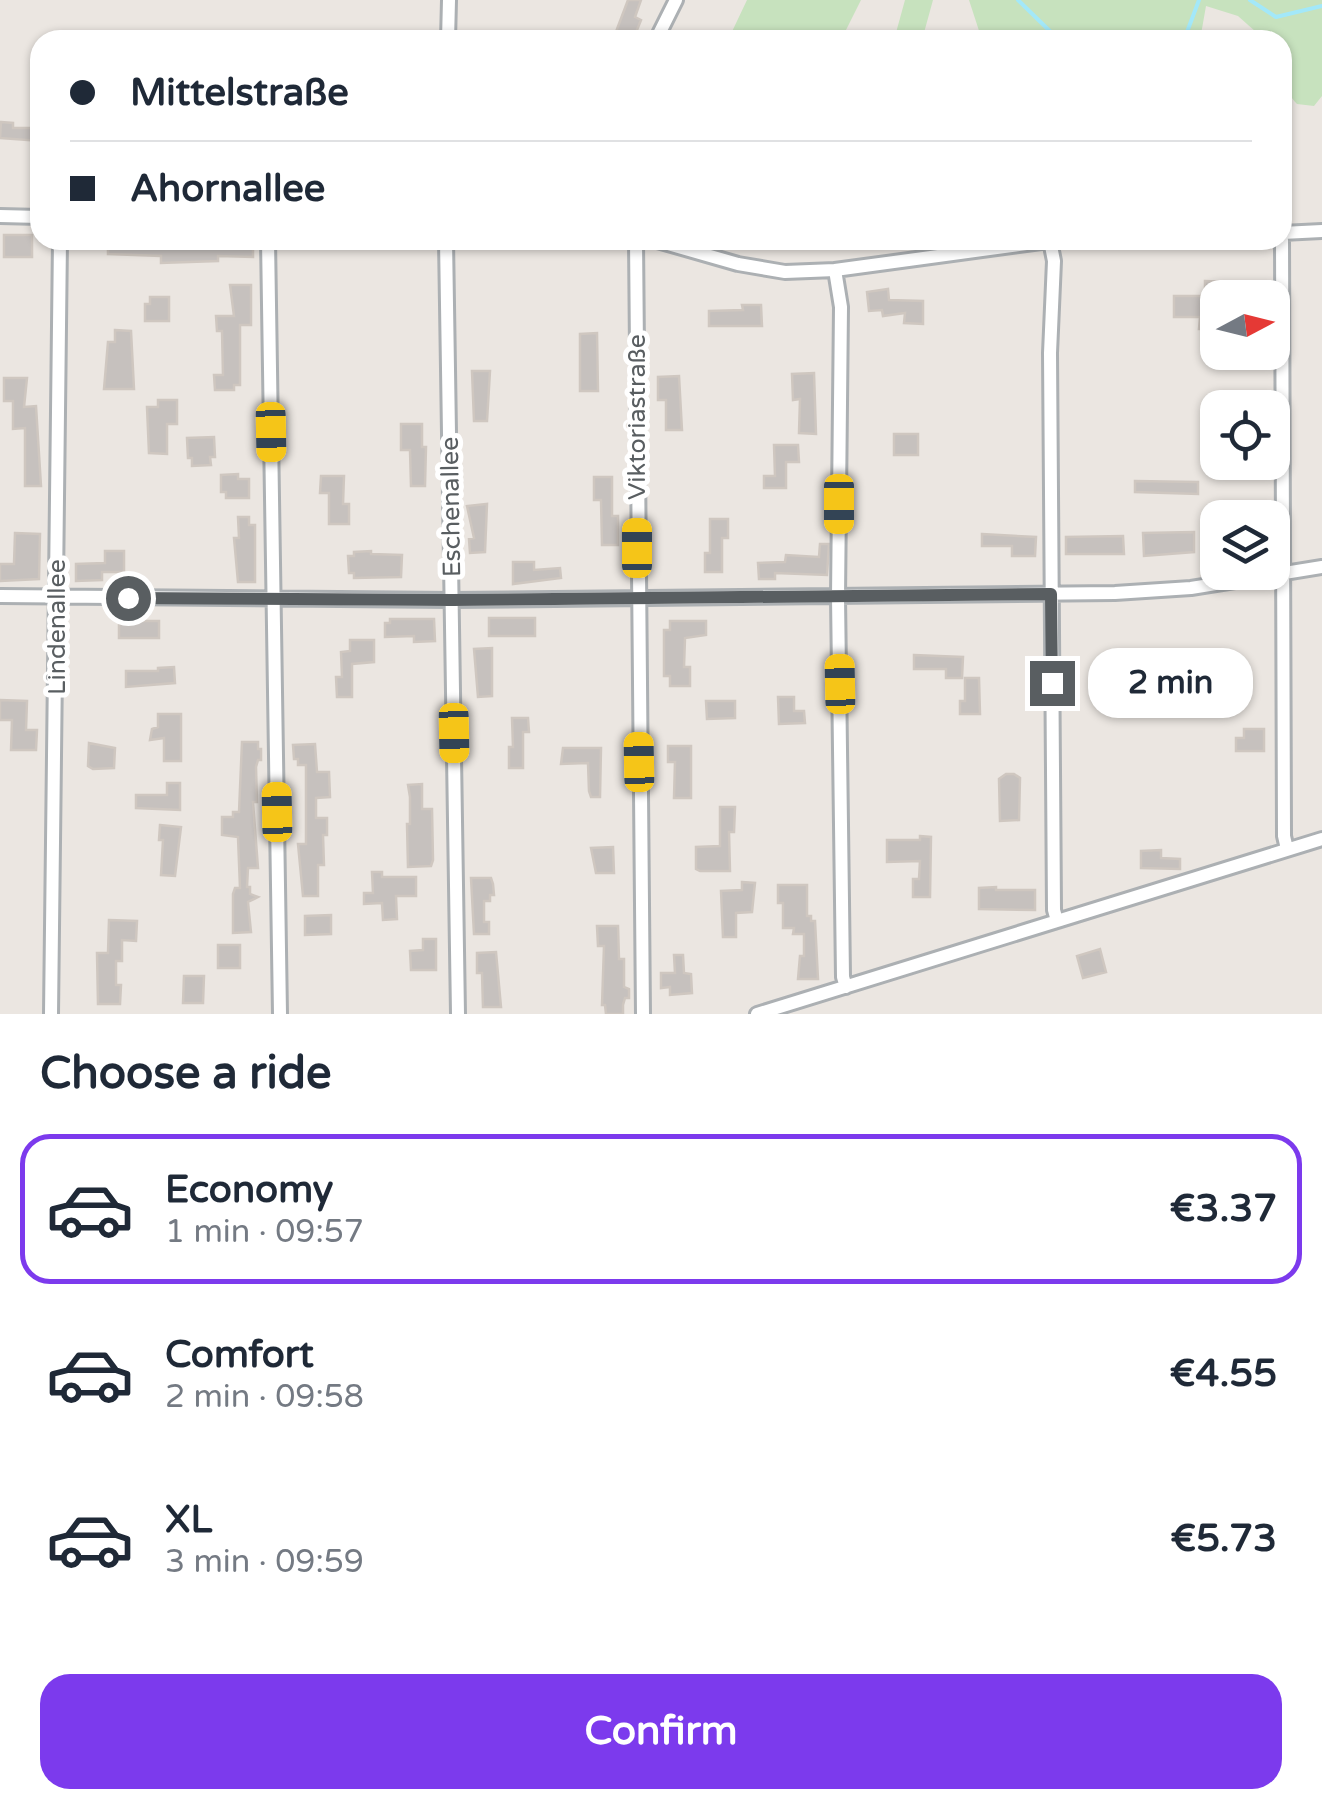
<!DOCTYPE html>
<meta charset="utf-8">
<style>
body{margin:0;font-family:"Varela Round",sans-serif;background:#f2f2f3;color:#1f2937;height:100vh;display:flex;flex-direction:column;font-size:38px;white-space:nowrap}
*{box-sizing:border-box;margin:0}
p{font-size:32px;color:#747a83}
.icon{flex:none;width:55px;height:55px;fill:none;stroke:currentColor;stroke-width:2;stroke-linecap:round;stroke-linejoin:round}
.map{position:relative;height:1014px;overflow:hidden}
.sheet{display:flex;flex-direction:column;background:#fff;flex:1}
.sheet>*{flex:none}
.hud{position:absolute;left:30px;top:30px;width:1262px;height:220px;border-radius:30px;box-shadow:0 2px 8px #0004;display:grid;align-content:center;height:220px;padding:0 40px;background:#fff}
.needle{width:65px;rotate:83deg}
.controls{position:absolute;left:1200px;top:280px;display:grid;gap:20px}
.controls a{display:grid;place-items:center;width:90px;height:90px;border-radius:20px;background:#fff;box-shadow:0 2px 8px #0004;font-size:50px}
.end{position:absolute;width:45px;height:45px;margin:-22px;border:12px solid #595e61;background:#fff;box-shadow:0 0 0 5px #fff}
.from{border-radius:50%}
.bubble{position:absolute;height:70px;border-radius:30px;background:#fff;box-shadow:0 2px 8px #0004;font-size:32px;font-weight:700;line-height:70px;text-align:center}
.car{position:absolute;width:30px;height:60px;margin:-30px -15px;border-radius:12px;box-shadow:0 0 8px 2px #0007;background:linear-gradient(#f5c518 24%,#345 0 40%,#f5c518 0 76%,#345 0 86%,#f5c518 0)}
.hud b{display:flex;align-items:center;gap:35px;height:95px;font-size:38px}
.hud b+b{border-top:2px solid #e0e1e3}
.hud i{width:25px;height:25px;background:#1f2937}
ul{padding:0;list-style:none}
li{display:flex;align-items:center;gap:30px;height:150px;margin:0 20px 15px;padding:0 20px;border:5px solid transparent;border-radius:30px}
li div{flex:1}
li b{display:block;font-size:38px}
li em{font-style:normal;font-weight:700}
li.selected{border-color:#7c3aed}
li>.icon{width:90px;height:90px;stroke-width:1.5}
h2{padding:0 40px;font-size:45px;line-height:120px}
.primary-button{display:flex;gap:20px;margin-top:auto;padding:20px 40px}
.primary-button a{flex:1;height:115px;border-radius:30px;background:#7c3aed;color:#fff;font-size:40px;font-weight:700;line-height:115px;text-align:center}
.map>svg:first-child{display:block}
</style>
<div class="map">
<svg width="1322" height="1014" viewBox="0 0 1322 1014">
<rect width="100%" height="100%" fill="#ebe6e1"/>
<path fill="#c7e2be" d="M 747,0 L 861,0 L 841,40 L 728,40 Z
M 905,0 L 933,0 L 922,40 L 894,40 Z
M 969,0 L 1322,0 L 1322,96 L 1314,106 L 1297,104 C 1280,86 1282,64 1282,40 L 1265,40 L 1238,16 L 1206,6 L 1200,40 L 982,40 Z"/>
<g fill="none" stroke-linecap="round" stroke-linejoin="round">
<path stroke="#a3e8f9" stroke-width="4" d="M 1018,0 L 1059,40
M 1250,0 L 1276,17 L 1322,6
M 1184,40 L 1199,0"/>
</g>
<path fill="#c6c1be" stroke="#cfc7c0" stroke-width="2.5" d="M 628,0 L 641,0 L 635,17 L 641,20 L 633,40 L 622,40 L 614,37 Z
M 1,122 L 13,123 L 13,128 L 40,128 L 40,141 L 0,138 Z
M 4,235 L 32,235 L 32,257 L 4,257 Z
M 108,240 L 146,240 L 146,246 L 171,246 L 193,242 L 253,240 L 253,257 L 218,256 L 218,261 L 161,263 L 161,256 L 108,254 Z
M 1205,281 L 1229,282 L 1229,294 L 1209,299 L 1209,329 L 1199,329 L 1200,317 L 1174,317 L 1174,296 L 1205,296 Z
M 230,285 L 251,285 L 251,325 L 240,325 L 240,385 L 234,385 L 234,390 L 215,390 L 214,375 L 223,375 L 222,331 L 217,331 L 216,316 L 234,316 Z
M 888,289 L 889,300 L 923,301 L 923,324 L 904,323 L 905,313 L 883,316 L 882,310 L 869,311 L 867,292 Z
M 150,297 L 169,297 L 169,321 L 145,321 L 145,304 L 150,304 Z
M 742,305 L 761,305 L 762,326 L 709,326 L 709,311 L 743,310 Z
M 115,330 L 131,331 L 134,389 L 104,389 L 108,342 L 115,342 Z
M 597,333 L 598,391 L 580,391 L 580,334 Z
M 472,371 L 490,371 L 487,421 L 474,421 Z
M 814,373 L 816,434 L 799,433 L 800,399 L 793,400 L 792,374 Z
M 679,376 L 682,430 L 666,430 L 666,400 L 658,400 L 658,377 Z
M 4,378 L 27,378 L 24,407 L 36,406 L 41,486 L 25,486 L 25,428 L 13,429 L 13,401 L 4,401 Z
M 158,400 L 177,400 L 177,424 L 167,424 L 167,454 L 149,453 L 147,407 L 158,407 Z
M 401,424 L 422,424 L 422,447 L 426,447 L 425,486 L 411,486 L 410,450 L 401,450 Z
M 894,434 L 918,434 L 918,455 L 894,455 Z
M 214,437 L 215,457 L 210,457 L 211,465 L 192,466 L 192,458 L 188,458 L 187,438 Z
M 774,445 L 798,445 L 799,462 L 786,462 L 786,488 L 764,488 L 764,476 L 775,476 Z
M 238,474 L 238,479 L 249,479 L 249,498 L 226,498 L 226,492 L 221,492 L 221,475 Z
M 321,476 L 344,476 L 343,504 L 349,504 L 349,524 L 329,524 L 329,493 L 320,493 Z
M 594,477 L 612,477 L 612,516 L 618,516 L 618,545 L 602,545 L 601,500 L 594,500 Z
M 1135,481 L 1198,482 L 1198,494 L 1135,492 Z
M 487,504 L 485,552 L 470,553 L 469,539 L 474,538 L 467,506 Z
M 238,517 L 249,517 L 249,525 L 255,525 L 255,582 L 238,582 L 234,538 L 239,538 Z
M 710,519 L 728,519 L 728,538 L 722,538 L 722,572 L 705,572 L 705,553 L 710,553 Z
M 1194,532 L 1194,552 L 1144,556 L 1143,533 Z
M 15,533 L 40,534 L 39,579 L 0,581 L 0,564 L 14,564 Z
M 982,534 L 1036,537 L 1035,556 L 1012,556 L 1012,546 L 982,546 Z
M 1123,536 L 1124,554 L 1066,554 L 1066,537 Z
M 820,544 L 829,544 L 827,575 L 775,573 L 775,579 L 759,579 L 758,563 L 785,562 L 786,555 L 819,557 Z
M 105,551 L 124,551 L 124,572 L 102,572 L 102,580 L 76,581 L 76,564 L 105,563 Z
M 371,551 L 371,554 L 402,555 L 401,577 L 354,578 L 354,573 L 349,573 L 348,556 L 354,556 L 354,552 Z
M 513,562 L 534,562 L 534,570 L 560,568 L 561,578 L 513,584 Z
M 489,618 L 535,618 L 535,636 L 489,636 Z
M 390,619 L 434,619 L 435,641 L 414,642 L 414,636 L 385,637 L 385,623 L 390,623 Z
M 119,621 L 159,621 L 159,638 L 119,638 Z
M 670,621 L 706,621 L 706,635 L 685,638 L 684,667 L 690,667 L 690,686 L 670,686 L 670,676 L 664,676 L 664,630 L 670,630 Z
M 350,640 L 374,640 L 374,662 L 352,664 L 352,697 L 337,697 L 336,677 L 342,677 L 341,652 L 350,651 Z
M 492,648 L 492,696 L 478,697 L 474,649 Z
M 914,655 L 963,657 L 962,678 L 946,678 L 946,669 L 914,669 Z
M 174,667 L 175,683 L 126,687 L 126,671 L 158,671 L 158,668 Z
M 1231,669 L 1247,669 L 1247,685 L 1236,685 L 1236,713 L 1222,713 L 1222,683 L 1206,684 L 1205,675 L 1231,674 Z
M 965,678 L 979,678 L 980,714 L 960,714 L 960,701 L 965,701 Z
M 778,697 L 794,697 L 794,711 L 804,711 L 805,723 L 779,724 Z
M 0,700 L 27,701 L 26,730 L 37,730 L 36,750 L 11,750 L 12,720 L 0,720 Z
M 706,701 L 735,701 L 735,718 L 707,719 Z
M 158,714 L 181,714 L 181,761 L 164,761 L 164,738 L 150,740 L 152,729 L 158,727 Z
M 512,718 L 528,718 L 529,732 L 523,732 L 523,768 L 509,768 L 509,747 L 513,747 Z
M 1244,729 L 1264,729 L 1264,751 L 1236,751 L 1236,738 L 1244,738 Z
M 242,742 L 258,742 L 258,749 L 261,749 L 261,760 L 258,760 L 256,767 L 257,802 L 253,802 L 258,868 L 248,868 L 247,887 L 250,887 L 250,894 L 258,897 L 248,902 L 251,932 L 233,933 L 233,894 L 235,888 L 240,888 L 238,837 L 222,835 L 222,817 L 233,817 L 233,812 L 239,812 Z
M 89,743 L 115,748 L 114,768 L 93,769 L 88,766 Z
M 315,744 L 317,772 L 329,772 L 330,797 L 316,798 L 316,818 L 327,818 L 327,835 L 323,835 L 324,865 L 318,865 L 318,896 L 303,896 L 298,844 L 306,844 L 306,765 L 298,765 L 298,759 L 294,759 L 293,745 Z
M 668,746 L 691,746 L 691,798 L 674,798 L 675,762 L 668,762 Z
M 563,748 L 601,748 L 600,797 L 591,797 L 589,791 L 588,763 L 561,764 Z
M 1006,774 L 1014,774 L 1020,778 L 1019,820 L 1000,821 L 999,779 Z
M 167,783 L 180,783 L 180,810 L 136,808 L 136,795 L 167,795 Z
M 422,784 L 422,809 L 432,809 L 433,860 L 431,866 L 408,867 L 407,824 L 410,824 L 410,797 L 408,785 Z
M 720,807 L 735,807 L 734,832 L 729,832 L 730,871 L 700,871 L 696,869 L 696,847 L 720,846 Z
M 160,825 L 181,827 L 175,876 L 161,875 L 163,840 L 159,840 Z
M 920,836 L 931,837 L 930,897 L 913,897 L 913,879 L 919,879 L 920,861 L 887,862 L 887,840 L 920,840 Z
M 613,847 L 614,873 L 596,873 L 591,848 Z
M 1161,850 L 1161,858 L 1180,859 L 1180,869 L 1141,868 L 1141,851 Z
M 372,872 L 382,872 L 382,877 L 416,877 L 416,896 L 396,896 L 397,919 L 383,920 L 382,903 L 364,904 L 364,893 L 373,893 Z
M 471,878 L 491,878 L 493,884 L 494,895 L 490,895 L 490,901 L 484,901 L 484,922 L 489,922 L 489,934 L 474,934 Z
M 742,882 L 755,883 L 752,912 L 736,913 L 736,937 L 723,937 L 721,891 L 742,890 Z
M 778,885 L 807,885 L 807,916 L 811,916 L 811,921 L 815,921 L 818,979 L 798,979 L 800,956 L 804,956 L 804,934 L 793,934 L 794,928 L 783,928 L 783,903 L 778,903 Z
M 996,887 L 996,890 L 1035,890 L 1035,910 L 979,909 L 979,888 Z
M 331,915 L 331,934 L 305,935 L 305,916 Z
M 109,920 L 137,921 L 136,941 L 122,940 L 122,961 L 116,961 L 116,985 L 121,985 L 120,1004 L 98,1004 L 97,953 L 108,953 Z
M 597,926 L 618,926 L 619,959 L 624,959 L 624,987 L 629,989 L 629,998 L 625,998 L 623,1005 L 623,1014 L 606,1014 L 605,1005 L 602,1005 L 604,946 L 598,946 Z
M 423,939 L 436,939 L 436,970 L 411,970 L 410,951 L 423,950 Z
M 218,945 L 240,945 L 240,968 L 218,968 Z
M 1100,949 L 1106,972 L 1083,978 L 1077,956 Z
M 496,952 L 501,1007 L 483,1007 L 482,973 L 477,973 L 477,953 Z
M 674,955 L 683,955 L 684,973 L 691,974 L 692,993 L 670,995 L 670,987 L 661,988 L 661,973 L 675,973 Z
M 184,976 L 204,976 L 203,1003 L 183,1003 Z"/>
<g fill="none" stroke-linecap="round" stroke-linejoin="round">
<defs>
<path id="minor" d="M 448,40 L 449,0
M 656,40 L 676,0
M 0,216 L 40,217
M 1282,233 L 1322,231
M 268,240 L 280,1014
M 446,240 L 458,1014
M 636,240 L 643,1014
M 654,240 L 738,264 L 785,272 L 835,270 L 1056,240
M 1282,240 L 1284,836 L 1287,849
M 1050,241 L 1054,261 L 1050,353 L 1054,910 L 1057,921
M 835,270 L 841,307 L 838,597 L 843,977 L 846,987
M 0,596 L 452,600 L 1115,593 L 1191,588 L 1322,567
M 51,1014 L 60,240
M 757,1014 L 1322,839"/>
</defs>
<use href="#minor" stroke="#acb0b3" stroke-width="18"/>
<path stroke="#a2d2a3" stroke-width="2.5" stroke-dasharray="10 5" stroke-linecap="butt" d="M 1069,244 L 1271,241"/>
<use href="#minor" stroke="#fff" stroke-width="12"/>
</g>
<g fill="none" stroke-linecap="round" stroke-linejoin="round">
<path stroke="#595e61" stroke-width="12" d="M 128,598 L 452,600 L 1051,594 L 1052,683"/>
</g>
<g text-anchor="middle" stroke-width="10" stroke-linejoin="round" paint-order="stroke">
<g font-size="25" fill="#595e61" stroke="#fff">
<text transform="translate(636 417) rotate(-90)" y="9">Viktoriastraße</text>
<text transform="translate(450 507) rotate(-91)" y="9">Eschenallee</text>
<text transform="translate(56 627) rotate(-90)" y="9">Lindenallee</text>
</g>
</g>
</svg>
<div class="controls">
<a><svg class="needle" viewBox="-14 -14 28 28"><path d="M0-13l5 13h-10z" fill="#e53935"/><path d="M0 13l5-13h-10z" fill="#747a83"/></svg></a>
<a><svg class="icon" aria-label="locate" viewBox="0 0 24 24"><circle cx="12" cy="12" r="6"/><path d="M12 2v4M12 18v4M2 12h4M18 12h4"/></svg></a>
<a><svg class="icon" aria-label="layers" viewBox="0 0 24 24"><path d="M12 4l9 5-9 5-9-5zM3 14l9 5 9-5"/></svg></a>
</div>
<i class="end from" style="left:128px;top:598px"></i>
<i class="end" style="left:1052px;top:683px"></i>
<div class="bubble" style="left:1088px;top:648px;width:165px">2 min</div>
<i class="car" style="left:271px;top:432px;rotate:179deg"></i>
<i class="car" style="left:839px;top:504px;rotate:180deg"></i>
<i class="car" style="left:637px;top:548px;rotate:0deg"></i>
<i class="car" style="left:840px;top:684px;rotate:359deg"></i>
<i class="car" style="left:454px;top:733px;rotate:179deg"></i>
<i class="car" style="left:639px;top:762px;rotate:359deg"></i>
<i class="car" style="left:277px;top:812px;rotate:359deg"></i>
<div class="hud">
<b><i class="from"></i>Mittelstraße</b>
<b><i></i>Ahornallee</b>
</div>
</div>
<section class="sheet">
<h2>Choose a ride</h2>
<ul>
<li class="selected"><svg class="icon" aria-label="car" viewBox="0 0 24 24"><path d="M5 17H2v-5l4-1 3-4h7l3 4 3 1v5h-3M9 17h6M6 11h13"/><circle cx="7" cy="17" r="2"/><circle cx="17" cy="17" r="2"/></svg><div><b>Economy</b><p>1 min · 09:57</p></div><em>€3.37</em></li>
<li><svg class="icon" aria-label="car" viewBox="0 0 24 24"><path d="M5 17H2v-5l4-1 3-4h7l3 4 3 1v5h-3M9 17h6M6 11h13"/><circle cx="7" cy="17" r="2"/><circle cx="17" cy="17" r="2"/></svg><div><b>Comfort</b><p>2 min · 09:58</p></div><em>€4.55</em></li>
<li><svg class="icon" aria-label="car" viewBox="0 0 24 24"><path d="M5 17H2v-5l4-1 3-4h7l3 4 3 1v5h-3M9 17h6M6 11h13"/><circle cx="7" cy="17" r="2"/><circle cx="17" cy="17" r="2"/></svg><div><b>XL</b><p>3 min · 09:59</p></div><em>€5.73</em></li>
</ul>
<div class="primary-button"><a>Confirm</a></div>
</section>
